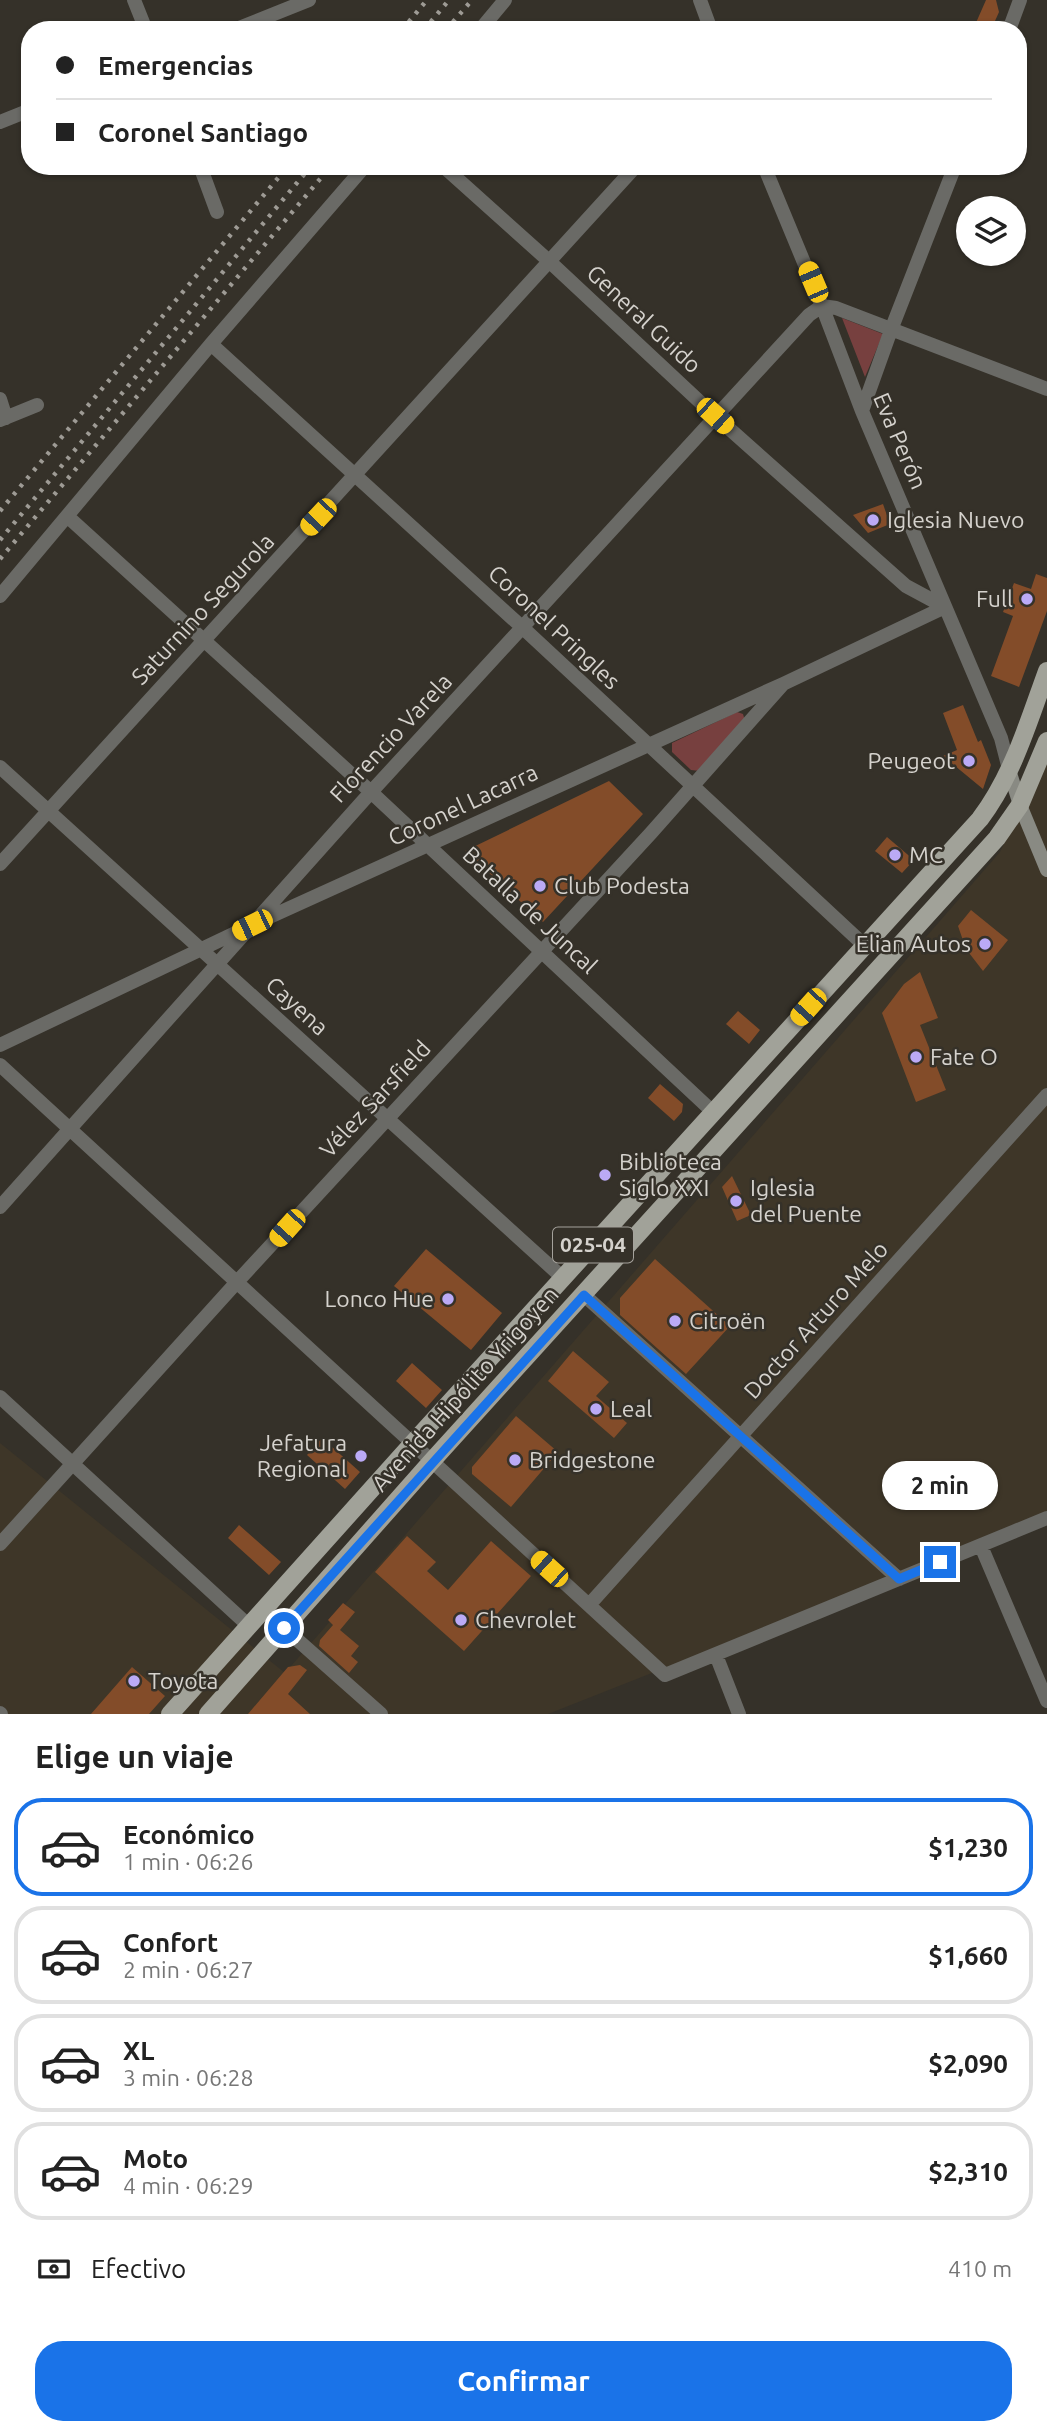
<!DOCTYPE html>
<html lang="es">
<meta charset="utf-8">
<style>
body{margin:0;font-family:Ubuntu,sans-serif;background:#f2f2f2;color:#222;height:100vh;display:flex;flex-direction:column;font-size:26px;white-space:nowrap}
*{box-sizing:border-box;margin:0}
p{font-size:23px;color:#767676}
.icon{flex:none;width:38px;height:38px;fill:none;stroke:currentColor;stroke-width:2;stroke-linecap:round;stroke-linejoin:round}
.map{position:relative;height:1714px;overflow:hidden}
.panel{display:flex;flex-direction:column;background:#fff;flex:1}
.panel>*{flex:none}
.top-card{position:absolute;left:21px;top:21px;width:1006px;height:154px;border-radius:28px;box-shadow:0 2px 5px #0004;display:grid;align-content:center;height:154px;padding:0 35px;background:#fff}
.tools{position:absolute;left:956px;top:196px;display:grid;gap:14px}
.tools a{display:grid;place-items:center;width:70px;height:70px;border-radius:50%;background:#fff;box-shadow:0 2px 5px #0004;font-size:35px}
.end{position:absolute;width:32px;height:32px;margin:-16px;border:9px solid #1a73e8;background:#fff;box-shadow:0 0 0 4px #fff}
.from{border-radius:50%}
.bubble{position:absolute;height:49px;border-radius:24px;background:#fff;box-shadow:0 2px 5px #0004;font-size:23px;font-weight:700;line-height:49px;text-align:center}
.car{position:absolute;width:21px;height:42px;margin:-21px -10px;border-radius:9px;box-shadow:0 0 5px 2px #0007;background:linear-gradient(#f5c518 24%,#345 0 40%,#f5c518 0 76%,#345 0 86%,#f5c518 0)}
.top-card b{display:flex;align-items:center;gap:24px;height:66px;font-size:26px}
.top-card b+b{border-top:2px solid #e0e0e0}
.top-card i{width:18px;height:18px;background:#222}
ul{padding:0;list-style:none}
li{display:flex;align-items:center;gap:21px;height:98px;margin:0 14px 10px;padding:0 21px;border:4px solid #e0e0e0;border-radius:28px}
li div{flex:1}
li b{display:block;font-size:26px}
li em{font-style:normal;font-weight:700}
li.selected{border-color:#1a73e8}
li>.icon{width:63px;height:63px;stroke-width:1.5}
h2{padding:0 35px;font-size:32px;line-height:84px}
.pay{display:flex;align-items:center;gap:18px;height:77px;padding:0 35px;font-size:26px}
.pay p{margin-inline-start:auto}
.button{display:flex;gap:14px;margin-top:auto;padding:14px 35px}
.button a{flex:1;height:80px;border-radius:28px;background:#1a73e8;color:#fff;font-size:28px;font-weight:700;line-height:80px;text-align:center}
.map>svg:first-child{display:block}
</style>
<div class="map">
<svg width="1047" height="1714" viewBox="0 0 1047 1714">
<rect width="100%" height="100%" fill="#353129"/>
<path fill="#3e3628" d="M 1047,757 L 1047,1517 L 548,1714 L 0,1714 L 0,1443 L 285,1673 L 1000,852 Z"/>
<path fill="#77403f" d="M 842,318 L 883,334 L 865,377 Z
M 737,712 L 743,714 L 745,721 L 700,771 L 691,770 L 672,752 L 672,743 Z"/>
<path fill="#834c29" d="M 986,0 L 996,0 L 999,12 L 991,30 L 975,25 Z
M 883,504 L 890,524 L 868,533 L 853,515 Z
M 1036,574 L 1047,578 L 1047,611 L 1019,687 L 991,676 L 1013,616 L 1003,612 L 1014,583 L 1031,589 Z
M 963,705 L 978,742 L 981,740 L 991,765 L 983,789 L 943,756 L 957,750 L 943,713 Z
M 609,781 L 643,814 L 543,922 L 465,851 Z
M 887,837 L 914,860 L 902,873 L 875,851 Z
M 971,910 L 1008,940 L 983,971 L 966,949 L 958,926 Z
M 920,972 L 938,1018 L 920,1025 L 946,1090 L 916,1102 L 882,1013 L 904,984 Z
M 738,1011 L 760,1030 L 749,1044 L 726,1024 Z
M 660,1084 L 683,1104 L 682,1112 L 674,1121 L 648,1098 Z
M 732,1176 L 751,1215 L 737,1221 L 722,1187 Z
M 426,1249 L 502,1313 L 471,1350 L 394,1286 Z
M 655,1259 L 730,1326 L 686,1374 L 620,1315 L 620,1298 Z
M 573,1351 L 609,1382 L 596,1396 L 627,1423 L 614,1438 L 548,1381 Z
M 412,1363 L 442,1390 L 426,1408 L 396,1381 Z
M 516,1416 L 558,1452 L 511,1507 L 472,1474 L 472,1467 Z
M 322,1438 L 360,1472 L 345,1489 L 307,1455 Z
M 239,1525 L 281,1562 L 269,1575 L 228,1538 Z
M 407,1536 L 436,1562 L 427,1571 L 448,1590 L 491,1541 L 531,1576 L 464,1651 L 375,1572 Z
M 343,1603 L 355,1612 L 340,1630 L 359,1646 L 351,1656 L 358,1662 L 349,1673 L 319,1646 L 320,1640 L 333,1625 L 328,1620 Z
M 300,1665 L 307,1670 L 288,1694 L 310,1714 L 248,1714 L 288,1667 Z
M 132,1667 L 165,1696 L 149,1714 L 91,1714 Z"/>
<g fill="none" stroke-linecap="round" stroke-linejoin="round">
<path stroke="#6a6a66" stroke-width="14" d="M 134,0 L 146,30
M 700,0 L 711,30
M 234,30 L 309,0
M 480,30 L 505,0
M 1009,30 L 1020,0
M 0,122 L 30,110
M 200,166 L 217,212
M 443,166 L 550,262 L 715,416 L 906,586 L 945,607
M 764,166 L 822,306 L 862,411 L 1001,738 L 1010,773
M 822,306 L 836,308 L 1047,389
M 211,344 L 523,628 L 864,945
M 0,399 L 6,418
M 862,411 L 891,330 L 955,166
M 0,420 L 37,405
M 67,516 L 371,792 L 713,1112
M 0,596 L 211,344 L 365,166
M 0,767 L 563,1278
M 0,864 L 636,166
M 0,1045 L 252,925 L 783,684 L 945,607
M 0,1065 L 665,1675 L 1047,1518
M 0,1207 L 371,792 L 809,315 L 822,306
M 584,1295 L 899,1579
M 0,1397 L 249,1626
M 0,1544 L 236,1283 L 651,833 L 783,684
M 981,1546 L 1047,1701
M 589,1605 L 1047,1095
M 284,1628 L 381,1714
M 716,1655 L 739,1714
M 0,1713 L 1,1714"/>
<path stroke="#898a83" stroke-width="14" d="M 1010,773 L 1020,805 L 1047,870"/>
<path stroke="#a1a299" stroke-width="18" d="M 170,1714 L 412,1444 L 980,819 C 1013,775 1028,723 1047,671
M 208,1714 L 431,1462 L 997,838 L 1020,805 L 1047,741"/>
<path stroke="#9e9b95" stroke-width="4.5" stroke-dasharray="3.5 7" stroke-linecap="butt" d="M 402,30 L 427,0
M 424,30 L 449,0
M 446,30 L 472,0
M 0,511 L 288,166
M 0,540 L 311,166
M 0,559 L 331,166"/>
</g>
<g fill="none" stroke-linecap="round" stroke-linejoin="round">
<path stroke="#1a73e8" stroke-width="9" d="M 284,1628 L 584,1295 L 899,1579 L 940,1562"/>
</g>
<g fill="#bbaaf6" stroke="#353129" stroke-width="2.5">
<circle cx="873" cy="520" r="7"/>
<circle cx="1027" cy="599" r="7"/>
<circle cx="969" cy="761" r="7"/>
<circle cx="895" cy="855" r="7"/>
<circle cx="540" cy="886" r="7"/>
<circle cx="985" cy="944" r="7"/>
<circle cx="916" cy="1057" r="7"/>
<circle cx="605" cy="1175" r="7"/>
<circle cx="736" cy="1201" r="7"/>
<circle cx="448" cy="1299" r="7"/>
<circle cx="675" cy="1321" r="7"/>
<circle cx="596" cy="1409" r="7"/>
<circle cx="361" cy="1456" r="7"/>
<circle cx="515" cy="1460" r="7"/>
<circle cx="461" cy="1620" r="7"/>
<circle cx="134" cy="1681" r="7"/>
</g>
<g text-anchor="middle" stroke-width="5" stroke-linejoin="round" paint-order="stroke">
<rect fill="#353129" stroke="#a5a29c" stroke-width="2" x="553" y="1227.5" width="80" height="35" rx="5"/>
<g font-size="21" font-weight="bold" fill="#d5d2cd">
<text x="593" y="1252">025-04</text>
</g>
<g font-size="23" fill="#d5d2cd" stroke="#353129">
<text transform="translate(644 319) rotate(43)" y="8">General Guido</text>
<text transform="translate(900 441) rotate(67)" y="8">Eva Perón</text>
<text transform="translate(203 609) rotate(-47)" y="8">Saturnino Segurola</text>
<text transform="translate(554 627) rotate(43)" y="8">Coronel Pringles</text>
<text transform="translate(391 738) rotate(-47)" y="8">Florencio Varela</text>
<text transform="translate(463 805) rotate(-25)" y="8">Coronel Lacarra</text>
<text transform="translate(530 910) rotate(43)" y="8">Batalla de Juncal</text>
<text transform="translate(297 1006) rotate(42)" y="8">Cayena</text>
<text transform="translate(375 1099) rotate(-47)" y="8">Vélez Sarsfield</text>
<text transform="translate(816 1320) rotate(-48)" y="8">Doctor Arturo Melo</text>
<text transform="translate(465 1389) rotate(-48)" y="8">Avenida Hipólito Yrigoyen</text>
</g>
<g font-size="23" fill="#d5d2cd" stroke="#353129" text-anchor="start">
<text x="887" y="528">Iglesia Nuevo</text>
<text x="1013" y="607" text-anchor="end">Full</text>
<text x="955" y="769" text-anchor="end">Peugeot</text>
<text x="909" y="863">MC</text>
<text x="554" y="894">Club Podesta</text>
<text x="971" y="952" text-anchor="end">Elian Autos</text>
<text x="930" y="1065">Fate O</text>
<text x="619" y="1170">Biblioteca<tspan x="619" dy="26">Siglo XXI</tspan></text>
<text x="750" y="1196">Iglesia<tspan x="750" dy="26">del Puente</tspan></text>
<text x="434" y="1307" text-anchor="end">Lonco Hue</text>
<text x="689" y="1329">Citroën</text>
<text x="610" y="1417">Leal</text>
<text x="347" y="1451" text-anchor="end">Jefatura<tspan x="347" dy="26">Regional</tspan></text>
<text x="529" y="1468">Bridgestone</text>
<text x="475" y="1628">Chevrolet</text>
<text x="148" y="1689">Toyota</text>
</g>
</g>
</svg>
<div class="tools">
<a><svg class="icon" aria-label="layers" viewBox="0 0 24 24"><path d="M12 4l9 5-9 5-9-5zM3 14l9 5 9-5"/></svg></a>
</div>
<i class="end from" style="left:284px;top:1628px"></i>
<i class="end" style="left:940px;top:1562px"></i>
<div class="bubble" style="left:882px;top:1461px;width:116px">2 min</div>
<i class="car" style="left:813px;top:282px;rotate:337deg"></i>
<i class="car" style="left:715px;top:416px;rotate:132deg"></i>
<i class="car" style="left:318px;top:517px;rotate:223deg"></i>
<i class="car" style="left:252px;top:925px;rotate:244deg"></i>
<i class="car" style="left:808px;top:1007px;rotate:222deg"></i>
<i class="car" style="left:287px;top:1228px;rotate:222deg"></i>
<i class="car" style="left:549px;top:1569px;rotate:312deg"></i>
<div class="top-card">
<b><i class="from"></i>Emergencias</b>
<b><i></i>Coronel Santiago</b>
</div>
</div>
<section class="panel">
<h2>Elige un viaje</h2>
<ul>
<li class="selected"><svg class="icon" aria-label="car" viewBox="0 0 24 24"><path d="M5 17H2v-5l4-1 3-4h7l3 4 3 1v5h-3M9 17h6M6 11h13"/><circle cx="7" cy="17" r="2"/><circle cx="17" cy="17" r="2"/></svg><div><b>Económico</b><p>1 min · 06:26</p></div><em>$1,230</em></li>
<li><svg class="icon" aria-label="car" viewBox="0 0 24 24"><path d="M5 17H2v-5l4-1 3-4h7l3 4 3 1v5h-3M9 17h6M6 11h13"/><circle cx="7" cy="17" r="2"/><circle cx="17" cy="17" r="2"/></svg><div><b>Confort</b><p>2 min · 06:27</p></div><em>$1,660</em></li>
<li><svg class="icon" aria-label="car" viewBox="0 0 24 24"><path d="M5 17H2v-5l4-1 3-4h7l3 4 3 1v5h-3M9 17h6M6 11h13"/><circle cx="7" cy="17" r="2"/><circle cx="17" cy="17" r="2"/></svg><div><b>XL</b><p>3 min · 06:28</p></div><em>$2,090</em></li>
<li><svg class="icon" aria-label="car" viewBox="0 0 24 24"><path d="M5 17H2v-5l4-1 3-4h7l3 4 3 1v5h-3M9 17h6M6 11h13"/><circle cx="7" cy="17" r="2"/><circle cx="17" cy="17" r="2"/></svg><div><b>Moto</b><p>4 min · 06:29</p></div><em>$2,310</em></li>
</ul>
<div class="pay"><svg class="icon" aria-label="cash" viewBox="0 0 24 24"><path d="M3 7h18v10H3z"/><circle cx="12" cy="12" r="2"/></svg>Efectivo<p>410 m</p></div>
<div class="button"><a>Confirmar</a></div>
</section>
